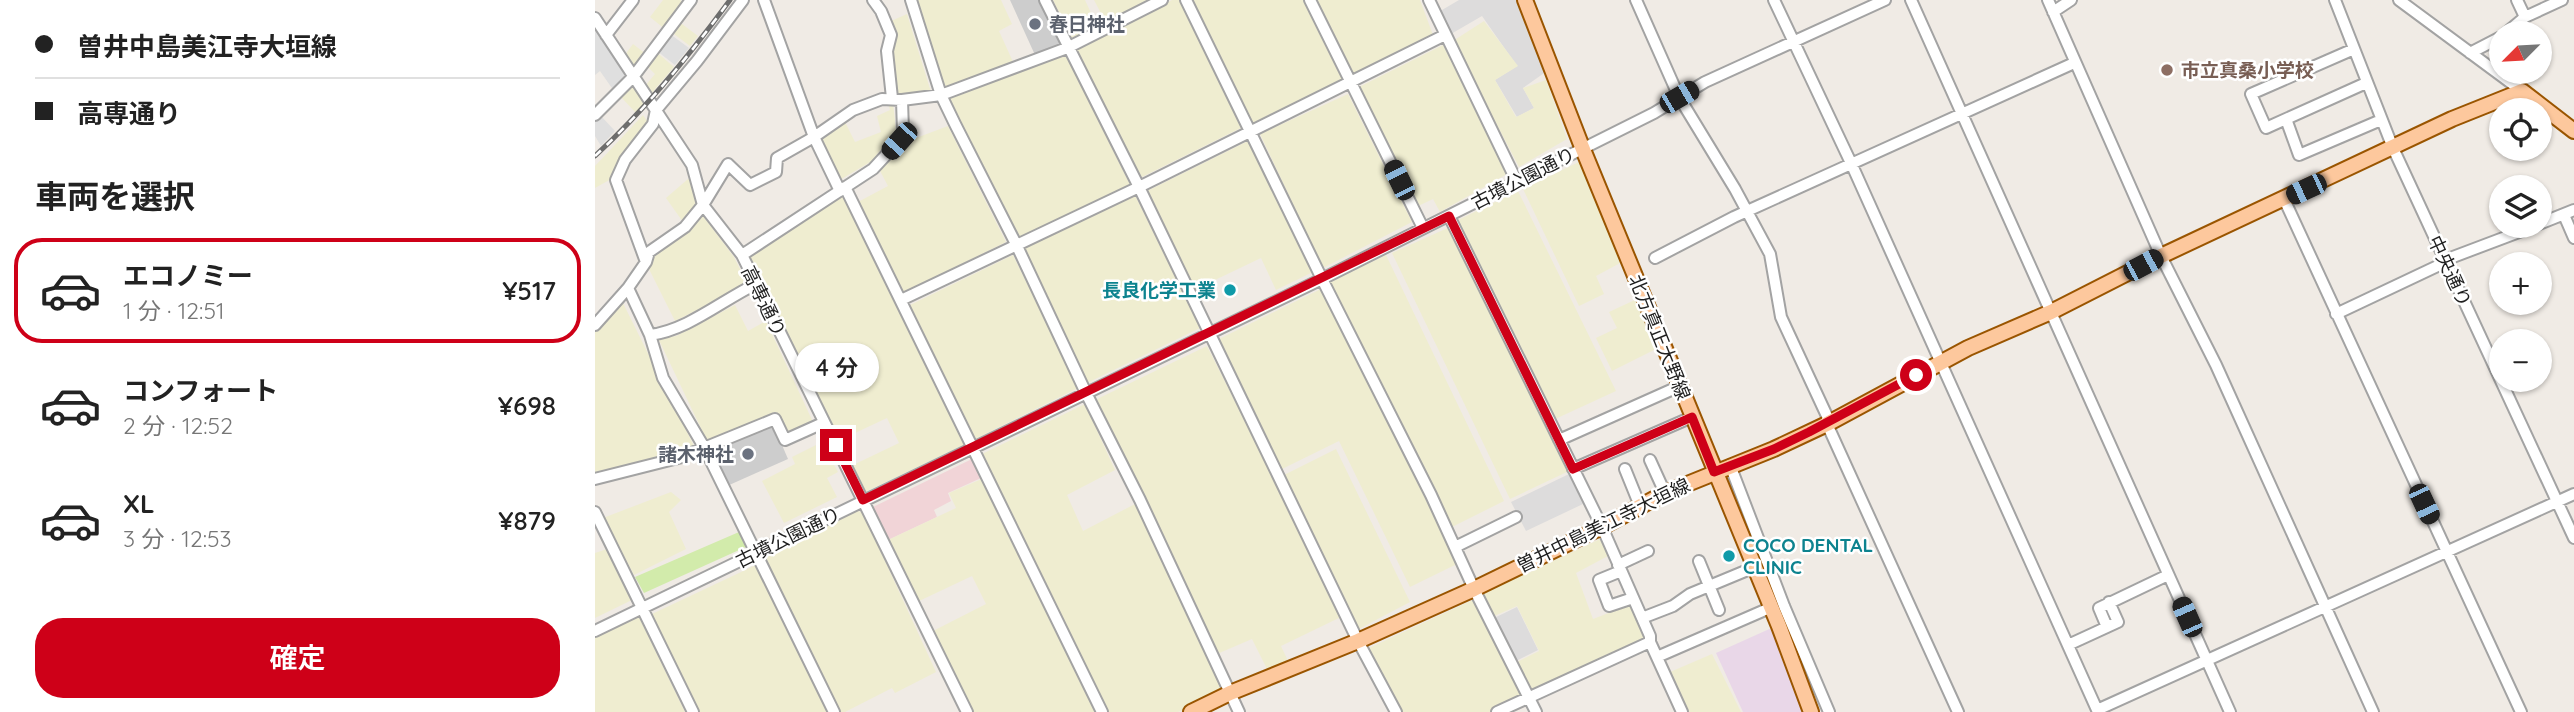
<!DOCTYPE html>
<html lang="ja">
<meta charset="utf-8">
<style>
body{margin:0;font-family:Quicksand,"Noto Sans JP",sans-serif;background:#f6f6f6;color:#222;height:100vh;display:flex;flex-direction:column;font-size:26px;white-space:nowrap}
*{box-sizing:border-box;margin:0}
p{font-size:23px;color:#767676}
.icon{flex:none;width:38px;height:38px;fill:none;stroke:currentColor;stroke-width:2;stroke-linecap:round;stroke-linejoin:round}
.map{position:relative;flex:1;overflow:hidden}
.drawer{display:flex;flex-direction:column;background:#fff;width:595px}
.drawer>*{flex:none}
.guide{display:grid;align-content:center;height:154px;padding:0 35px;background:#fff}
.needle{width:46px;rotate:246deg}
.controls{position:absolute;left:1894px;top:21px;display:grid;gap:14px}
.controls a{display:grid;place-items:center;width:63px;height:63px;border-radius:50%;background:#fff;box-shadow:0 2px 5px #0004;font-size:35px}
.end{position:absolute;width:32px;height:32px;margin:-16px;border:9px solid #ce0018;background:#fff;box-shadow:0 0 0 4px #fff}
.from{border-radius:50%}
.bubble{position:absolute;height:49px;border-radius:24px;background:#fff;box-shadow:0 2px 5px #0004;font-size:23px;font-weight:600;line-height:49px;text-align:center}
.car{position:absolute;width:21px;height:42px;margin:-21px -10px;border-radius:9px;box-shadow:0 0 5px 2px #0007;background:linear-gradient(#222 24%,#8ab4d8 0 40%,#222 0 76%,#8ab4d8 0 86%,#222 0)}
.guide b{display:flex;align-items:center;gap:24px;height:66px;font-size:26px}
.guide b+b{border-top:2px solid #e0e0e0}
.guide i{width:18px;height:18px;background:#222}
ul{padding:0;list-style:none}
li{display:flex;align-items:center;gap:21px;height:105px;margin:0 14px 10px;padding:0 21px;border:4px solid transparent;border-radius:28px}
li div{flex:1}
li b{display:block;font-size:26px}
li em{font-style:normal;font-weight:600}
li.on{border-color:#ce0018}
li>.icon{width:63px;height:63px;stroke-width:1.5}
h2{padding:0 35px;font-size:32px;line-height:84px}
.cta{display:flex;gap:14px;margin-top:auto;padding:14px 35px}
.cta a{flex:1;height:80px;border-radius:28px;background:#ce0018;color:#fff;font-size:28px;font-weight:600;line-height:80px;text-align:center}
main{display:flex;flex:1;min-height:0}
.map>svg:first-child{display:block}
</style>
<main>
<section class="drawer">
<div class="guide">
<b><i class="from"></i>曽井中島美江寺大垣線</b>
<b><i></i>高専通り</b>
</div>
<h2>車両を選択</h2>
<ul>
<li class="on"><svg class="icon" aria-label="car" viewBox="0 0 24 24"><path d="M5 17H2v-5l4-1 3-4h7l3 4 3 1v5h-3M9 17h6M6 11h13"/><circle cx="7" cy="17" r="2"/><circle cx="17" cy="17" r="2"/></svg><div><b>エコノミー</b><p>1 分 · 12:51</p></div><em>¥517</em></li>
<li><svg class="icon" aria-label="car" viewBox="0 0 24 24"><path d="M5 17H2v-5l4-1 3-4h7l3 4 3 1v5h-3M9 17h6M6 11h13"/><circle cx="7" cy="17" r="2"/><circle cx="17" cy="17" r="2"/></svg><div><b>コンフォート</b><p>2 分 · 12:52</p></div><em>¥698</em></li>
<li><svg class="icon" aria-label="car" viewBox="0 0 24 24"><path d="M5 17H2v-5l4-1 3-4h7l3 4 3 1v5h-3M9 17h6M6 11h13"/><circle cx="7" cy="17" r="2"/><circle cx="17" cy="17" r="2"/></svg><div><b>XL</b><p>3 分 · 12:53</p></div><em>¥879</em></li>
</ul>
<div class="cta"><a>確定</a></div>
</section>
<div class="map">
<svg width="1979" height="712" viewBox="0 0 1979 712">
<rect width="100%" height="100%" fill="#f0ebe5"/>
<path fill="#dddcdc" d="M 864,0 L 924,0 L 952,71 L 928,88 L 939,108 L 922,117 L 900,80 L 922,66 L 887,16 L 856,34 L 845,13 L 847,10 Z
M 974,474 L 988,504 L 931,531 L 916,502 Z
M 922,607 L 943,650 L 919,662 L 897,619 Z"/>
<path fill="#f1d4d7" d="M 377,459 L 386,478 L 353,493 L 356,501 L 339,510 L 342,517 L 293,540 L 278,507 Z"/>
<path fill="#e9d7e8" d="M 1181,626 L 1212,712 L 1148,712 L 1121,653 Z"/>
<path fill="#cdcdcd" d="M 415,0 L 444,0 L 466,45 L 440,55 Z
M 178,424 L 193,459 L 132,486 L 114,449 Z"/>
<path fill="#efedd0" d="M 68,0 L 85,0 L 91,4 L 71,30 L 55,17 Z
M 319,0 L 406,0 L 417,24 L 404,31 L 419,64 L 348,89 Z
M 458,0 L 490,0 L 502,26 L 477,38 Z
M 499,0 L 554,0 L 510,21 Z
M 577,0 L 586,0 L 646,128 L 545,178 L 480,48 Z
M 596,0 L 708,0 L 747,79 L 658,123 Z
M 721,0 L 825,0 L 838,35 L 758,74 Z
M 312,14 L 336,92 L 303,96 L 300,93 L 294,22 Z
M 83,21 L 103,36 L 95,46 L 75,31 Z
M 889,21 L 923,66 L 900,80 L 921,117 L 939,108 L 928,88 L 951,80 L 972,139 L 924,167 L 858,41 Z
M 38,44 L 51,54 L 40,69 L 29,56 Z
M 848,45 L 912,174 L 845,212 L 838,199 L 821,207 L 764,87 Z
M 60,51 L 79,67 L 56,94 L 50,86 L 60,74 L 50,64 Z
M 471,54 L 605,328 L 492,383 L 354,98 Z
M 37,82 L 51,102 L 41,113 L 25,96 Z
M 753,94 L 817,222 L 728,268 L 665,134 Z
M 293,102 L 298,103 L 301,130 L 277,161 L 243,181 L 224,139 L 250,122 L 260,142 L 286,132 L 282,116 L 295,110 Z
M 48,115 L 53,122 L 49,132 L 18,178 L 0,188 L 0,166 Z
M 353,126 L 411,242 L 308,293 L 263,202 L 293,186 L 284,169 L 305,144 Z
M 653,141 L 718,272 L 681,290 L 666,258 L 599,290 L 552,191 Z
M 986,161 L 1027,262 L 1001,276 L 1009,294 L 984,306 L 928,189 Z
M 93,179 L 98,181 L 99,195 L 104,205 L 88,222 L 71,198 Z
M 923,191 L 1021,391 L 958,420 L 861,221 Z
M 244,193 L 253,199 L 370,444 L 268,493 L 256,466 L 304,443 L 292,418 L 243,441 L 153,254 Z
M 108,216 L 139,257 L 153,285 L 80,321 L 52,265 L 58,254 Z
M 857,226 L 974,471 L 915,499 L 797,253 Z
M 418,255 L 483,388 L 378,440 L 313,306 Z
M 791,255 L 909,501 L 855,528 L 734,283 Z
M 728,288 L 862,564 L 815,587 L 744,441 L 685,470 L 622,340 Z
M 1044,298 L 1065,347 L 1017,371 L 1001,338 L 1022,328 L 1014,312 Z
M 27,301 L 99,446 L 82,453 L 0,474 L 0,330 Z
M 140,305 L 153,331 L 171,321 L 218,422 L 191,434 L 181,412 L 112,441 L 63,338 L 81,336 Z
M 612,346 L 748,616 L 686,646 L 693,661 L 673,671 L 657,639 L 622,654 L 500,400 Z
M 490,404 L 520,470 L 472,495 L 488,531 L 540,504 L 631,690 L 583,712 L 511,712 L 385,455 Z
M 227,442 L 243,472 L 232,478 L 242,497 L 189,523 L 167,481 L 200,464 L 197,457 Z
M 741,449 L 815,602 L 764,629 L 689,475 Z
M 389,478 L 503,712 L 376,712 L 338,631 L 391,604 L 377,576 L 322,602 L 293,540 L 361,508 L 354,493 Z
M 76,492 L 86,500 L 74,512 L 91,549 L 39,575 L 8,518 Z
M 261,510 L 268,513 L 341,672 L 300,693 L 297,688 L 250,712 L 243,712 L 168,556 Z
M 1005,539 L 1013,556 L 981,573 L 998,619 L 1037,604 L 1051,635 L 1050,638 L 937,691 L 933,690 L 920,663 L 944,651 L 922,606 L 897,617 L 886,594 Z
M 12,549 L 39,599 L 0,618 L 0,553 Z
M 163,564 L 234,712 L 104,712 L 57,614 Z
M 880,599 L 927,696 L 895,712 L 807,712 L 774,648 Z
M 44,617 L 90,712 L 0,712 L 0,638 Z
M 1117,654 L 1146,712 L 1092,712 L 1075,672 Z"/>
<path fill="#d2ebab" d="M 144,532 L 153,546 L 49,593 L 40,577 Z"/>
<path fill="#dfdfdf" d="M 4,28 L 35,75 L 19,91 L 5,71 L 0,75 L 0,32 Z
M 75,34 L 94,48 L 80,65 L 62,51 Z
M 5,115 L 20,131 L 6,146 L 0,136 L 0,120 Z"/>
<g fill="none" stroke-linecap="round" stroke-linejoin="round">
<defs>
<path id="minor" d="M 169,0 L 219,137 L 245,191
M 278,0 L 286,11 L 296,35 L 292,51 L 297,98
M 316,0 L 346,95 L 360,124 L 421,244 L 491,393 L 545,500 L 644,712
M 450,0 L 544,187 L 763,641 L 801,712
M 591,0 L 727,279 L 836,495 L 879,589 L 941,712
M 715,0 L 828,228
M 834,0 L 921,180
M 1041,0 L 1084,97 L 1140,189 L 1175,254 L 1186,317 L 1232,416 L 1232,424 L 1363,712
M 1179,0 L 1256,163 L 1503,712
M 1316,0 L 1635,712
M 1453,0 L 1566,256 L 1621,365 L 1778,712
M 1740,0 L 1798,148 L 1979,538
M 1804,0 L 1927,91
M 1922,0 L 1930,17
M 1458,12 L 1476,0
M 0,18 L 97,165 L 108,205 L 147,255 L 372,712
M 1911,33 L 1930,17 L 1967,0
M 11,35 L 38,0
M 1759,49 L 1656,94 L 1671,128 L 1771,83
M 1875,53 L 1906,37
M 0,115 L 38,77 L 96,0
M 1691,119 L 1704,155 L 1786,120
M 250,187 L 507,712
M 1689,199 L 1926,712
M 1969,215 L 1979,238
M 854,216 L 1007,527 L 1055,636 L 1055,642
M 1944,224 L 1979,210
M 147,255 L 278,169 L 304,141 L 308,132 L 307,100
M 1060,258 L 1139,217 L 1479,63
M 1850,260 L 1940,226
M 51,262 L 21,180 L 30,160 L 58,124 L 61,110 L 102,61 L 148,0
M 33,288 L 55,335 L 68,378 L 109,447 L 239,712
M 306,300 L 544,187 L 850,35
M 1741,314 L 1851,262
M 0,325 L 33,288 L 51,262 L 54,252 L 90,227 L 108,205 L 133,164 L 155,185 L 181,172 L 182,158 L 219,137 L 258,110 L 287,99 L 307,100 L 346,95 L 472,48 L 567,0
M 55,335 C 93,330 126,301 161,284
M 964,440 L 1085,386
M 1055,460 L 1070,493
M 1135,465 L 1189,606 L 1234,712
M 978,469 L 1097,417
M 1030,469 L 1045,506
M 0,479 L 87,457 L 180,419 L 190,440 L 228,423
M 0,512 L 98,712
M 860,547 L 921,517
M 1104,561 L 1124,610
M 1023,565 L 1053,551
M 1026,571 L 1004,580 L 1014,606 L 1038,598
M 1047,618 L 1078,606 L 1095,594 L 1160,567
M 1512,627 L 1504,608 L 1573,575
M 0,631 L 727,279 L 1059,113 L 1110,82 L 1290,0
M 1473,645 L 1523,622 L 1514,602
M 1062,657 L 1177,607
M 1502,710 L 1979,494
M 902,712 L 1055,642 L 1087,712"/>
<path id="major" d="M 930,0 L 987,147 L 1184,626 L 1216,712
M 596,712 L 635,693 L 763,641 L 879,589 L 1007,527 L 1070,493 L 1179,449 L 1232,424 L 1373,348 L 1456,312 L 1566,256 L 1857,119 L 1927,91 L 1979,131"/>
</defs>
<use href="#minor" stroke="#a3a3a3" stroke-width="14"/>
<use href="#major" stroke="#9a5500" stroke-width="18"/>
<use href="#minor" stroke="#fff" stroke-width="10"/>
<use href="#major" stroke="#fdc89d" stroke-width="14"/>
<defs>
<path id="rail" d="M 0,156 C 51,109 94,56 135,0"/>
</defs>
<use href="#rail" stroke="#6d6d6d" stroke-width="5"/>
<use href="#rail" stroke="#fff" stroke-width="2.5" stroke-dasharray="8" stroke-linecap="butt"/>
</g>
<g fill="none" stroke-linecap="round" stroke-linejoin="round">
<path stroke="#ce0018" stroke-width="9" d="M 241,445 L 268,500 L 854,216 L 978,469 L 1097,417 L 1119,472 L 1179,449 L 1214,432 L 1321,375"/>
</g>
<g fill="#6b7280" stroke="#fff" stroke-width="2.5">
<circle cx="440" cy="24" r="7"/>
<circle cx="153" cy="454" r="7"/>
</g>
<circle fill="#8d6e63" stroke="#fff" stroke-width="2.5" cx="1572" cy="70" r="7"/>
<g fill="#0f9aa8" stroke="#fff" stroke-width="2.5">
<circle cx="635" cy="290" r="7"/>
<circle cx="1134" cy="556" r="7"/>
</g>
<g text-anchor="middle" stroke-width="5" stroke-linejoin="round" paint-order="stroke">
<g font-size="19" font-weight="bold" fill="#5b616d" stroke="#fff" text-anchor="start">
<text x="454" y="31">春日神社</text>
<text x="139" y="461" text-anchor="end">諸木神社</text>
</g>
<g font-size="19" font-weight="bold" fill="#785e54" stroke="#fff" text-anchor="start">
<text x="1586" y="77">市立真桑小学校</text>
</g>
<g font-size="19" fill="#1f1f1f" stroke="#fff">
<text transform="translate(928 178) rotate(-27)" y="7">古墳公園通り</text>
<text transform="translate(1855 271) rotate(65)" y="7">中央通り</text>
<text transform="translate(169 301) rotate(64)" y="7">高専通り</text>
<text transform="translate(1065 337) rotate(68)" y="7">北方真正大野線</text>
<text transform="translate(1008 525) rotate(-26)" y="7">曽井中島美江寺大垣線</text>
<text transform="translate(193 537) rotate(-26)" y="7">古墳公園通り</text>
</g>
<g font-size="19" font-weight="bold" fill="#0d838f" stroke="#fff" text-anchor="end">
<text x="621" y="297">長良化学工業</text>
<text x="1148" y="552" text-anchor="start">COCO DENTAL<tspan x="1148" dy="22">CLINIC</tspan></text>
</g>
</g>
</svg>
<div class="controls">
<a><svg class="needle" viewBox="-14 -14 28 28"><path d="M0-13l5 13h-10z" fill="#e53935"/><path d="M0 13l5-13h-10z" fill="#767676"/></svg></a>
<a><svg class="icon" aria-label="locate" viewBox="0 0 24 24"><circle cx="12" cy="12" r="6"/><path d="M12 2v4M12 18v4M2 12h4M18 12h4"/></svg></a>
<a><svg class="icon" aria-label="layers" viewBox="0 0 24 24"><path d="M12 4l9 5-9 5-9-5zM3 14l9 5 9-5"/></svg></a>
<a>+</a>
<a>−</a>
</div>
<i class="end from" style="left:1321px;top:375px"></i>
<i class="end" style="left:241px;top:445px"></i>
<div class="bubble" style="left:200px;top:343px;width:84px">4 分</div>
<i class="car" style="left:1084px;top:97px;rotate:60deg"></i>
<i class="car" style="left:304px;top:141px;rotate:222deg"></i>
<i class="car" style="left:804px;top:180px;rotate:334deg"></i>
<i class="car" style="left:1711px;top:189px;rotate:245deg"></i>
<i class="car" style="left:1548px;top:265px;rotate:62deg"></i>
<i class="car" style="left:1829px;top:504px;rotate:155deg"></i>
<i class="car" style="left:1592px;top:617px;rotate:336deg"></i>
</div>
</main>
